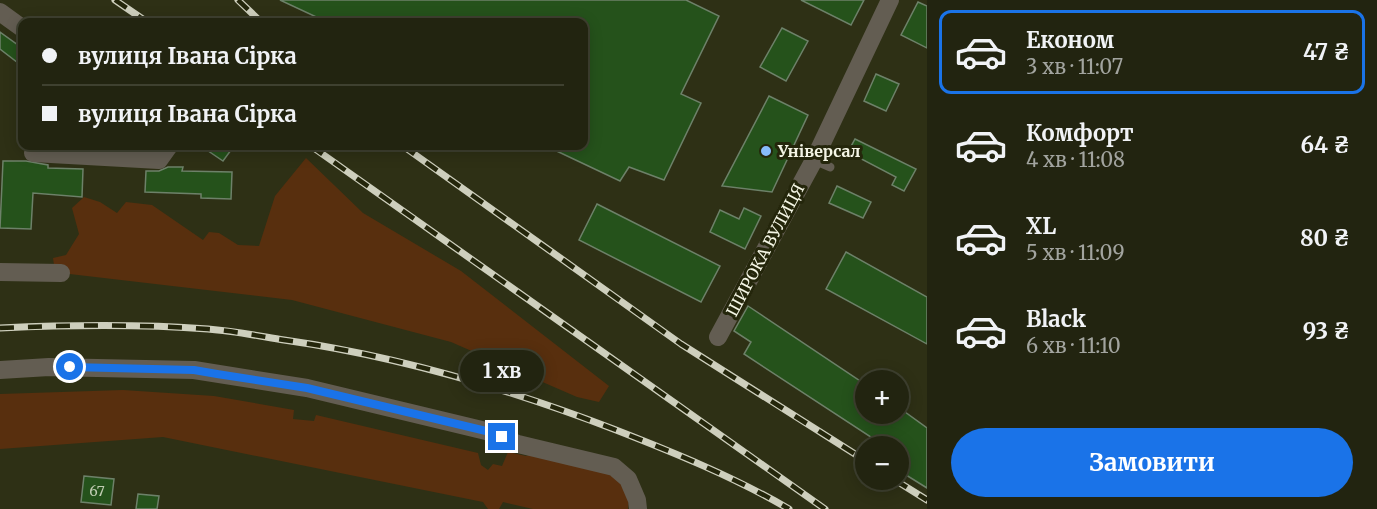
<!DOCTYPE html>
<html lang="uk">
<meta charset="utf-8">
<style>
body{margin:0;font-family:Merriweather,serif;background:#2a2c19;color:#f1f3f6;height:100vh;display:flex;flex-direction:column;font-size:22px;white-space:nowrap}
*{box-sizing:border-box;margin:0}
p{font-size:20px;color:#a2a49f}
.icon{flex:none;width:33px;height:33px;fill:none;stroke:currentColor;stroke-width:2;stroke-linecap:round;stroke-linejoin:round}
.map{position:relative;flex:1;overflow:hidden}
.panel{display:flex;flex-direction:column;background:#222410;width:450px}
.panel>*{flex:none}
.guide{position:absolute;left:18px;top:18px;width:570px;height:132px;border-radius:12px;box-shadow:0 3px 15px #0003,0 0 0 2px #3f4130;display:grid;align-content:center;height:132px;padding:0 24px;background:#222410}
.controls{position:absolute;left:855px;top:370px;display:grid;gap:12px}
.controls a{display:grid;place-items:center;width:54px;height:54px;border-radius:50%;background:#222410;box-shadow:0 3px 15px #0003,0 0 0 2px #3f4130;font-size:30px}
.end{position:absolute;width:27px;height:27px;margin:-14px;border:8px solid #1a73e8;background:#fff;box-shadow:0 0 0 3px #fff}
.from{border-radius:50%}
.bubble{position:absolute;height:42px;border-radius:21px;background:#222410;box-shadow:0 3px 15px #0003,0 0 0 2px #3f4130;font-size:20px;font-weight:700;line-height:42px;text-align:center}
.guide b{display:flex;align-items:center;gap:21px;height:57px;font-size:22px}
.guide b+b{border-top:2px solid #3f4130}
.guide i{width:15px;height:15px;background:#f1f3f6}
ul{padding:10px 0 0;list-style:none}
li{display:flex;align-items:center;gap:18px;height:84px;margin:0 12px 9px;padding:0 12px;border:3px solid transparent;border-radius:12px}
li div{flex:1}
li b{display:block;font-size:22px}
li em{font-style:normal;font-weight:700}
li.current{border-color:#1a73e8}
li>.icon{width:54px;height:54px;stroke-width:1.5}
.button{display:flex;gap:12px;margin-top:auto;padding:12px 24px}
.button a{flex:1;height:69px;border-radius:36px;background:#1a73e8;color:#fff;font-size:24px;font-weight:700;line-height:69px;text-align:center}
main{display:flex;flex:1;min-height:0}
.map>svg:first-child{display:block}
</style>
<main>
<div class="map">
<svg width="927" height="509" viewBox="0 0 927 509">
<rect width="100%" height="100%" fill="#2e3015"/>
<path fill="#582f0e" d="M 306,158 L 363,213 L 461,271 L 609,386 L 599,402 L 577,397 L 451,342 L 292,300 L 61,273 L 54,265 L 53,258 L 66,255 L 79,234 L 72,208 L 84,197 L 100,202 L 117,213 L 126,202 L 152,205 L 203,240 L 209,232 L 219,233 L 238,245 L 259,246 L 275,196 Z
M 123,390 L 214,396 L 294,410 L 293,419 L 314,421 L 316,415 L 478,453 L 481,465 L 488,470 L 493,464 L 502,466 L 508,452 L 526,456 L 538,452 L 599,469 L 618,479 L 629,499 L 628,509 L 533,509 L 503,502 L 499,509 L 488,509 L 483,502 L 163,437 L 0,449 L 0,394 Z"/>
<path fill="#25521b" stroke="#6d8169" stroke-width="1.5" d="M 280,0 L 686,0 L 719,16 L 681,94 L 701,103 L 664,180 L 629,167 L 620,181 L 546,146 L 584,146 L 584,22 L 327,22 Z
M 801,0 L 864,0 L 851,25 Z
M 918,2 L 927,6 L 927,48 L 901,35 Z
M 782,28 L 808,41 L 786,81 L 760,67 Z
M 0,32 L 22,48 L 22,66 L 0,49 Z
M 876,74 L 899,84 L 886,111 L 864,101 Z
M 769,96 L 808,115 L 772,192 L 722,186 Z
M 855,139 L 916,169 L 904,191 L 892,185 L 896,177 L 848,152 Z
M 201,146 L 234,146 L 223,161 Z
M 3,161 L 26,161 L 48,165 L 48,168 L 83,169 L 82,197 L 33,193 L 31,229 L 0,228 Z
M 168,167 L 183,167 L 182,171 L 232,172 L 231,199 L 201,198 L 201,194 L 145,192 L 146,171 L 159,171 Z
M 837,186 L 871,202 L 863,218 L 829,203 Z
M 597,204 L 720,266 L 701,302 L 579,240 Z
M 744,208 L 761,216 L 745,249 L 710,232 L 720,210 L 739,219 Z
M 846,252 L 927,297 L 927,344 L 826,289 Z
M 748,306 L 866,385 L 866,414 L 898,414 L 898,407 L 927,428 L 927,488 L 898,470 L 898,447 L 886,447 L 744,354 L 751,342 L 734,331 Z
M 84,476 L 114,479 L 111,505 L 81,502 Z
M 138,494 L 159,496 L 157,509 L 136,509 Z"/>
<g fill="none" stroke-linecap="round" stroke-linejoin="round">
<path stroke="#635d52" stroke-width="9" d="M 814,160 L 830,167"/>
<path stroke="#635d52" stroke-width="18" d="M 0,12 L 22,28
M 33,153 L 159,160 L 169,146
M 0,272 L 61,273
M 718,337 L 814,160 L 890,0
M 0,370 L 49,367 L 194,370 L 307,388 L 486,431 L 518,444 L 614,467 L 628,479 L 637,500 L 638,509"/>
<defs>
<path id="rail" d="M 115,0 L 147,22
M 238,0 L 261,22
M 311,146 L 825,509
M 403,146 L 681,344 L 866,461
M 0,328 C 69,325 139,324 208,329 C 234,331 259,336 284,340 C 398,356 509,389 616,430 C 675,453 734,477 789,509
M 895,480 L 927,500"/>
</defs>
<use href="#rail" stroke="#cecfbd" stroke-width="7"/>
<use href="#rail" stroke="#24260b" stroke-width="4.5" stroke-dasharray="14" stroke-linecap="butt"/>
</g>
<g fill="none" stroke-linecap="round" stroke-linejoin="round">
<path stroke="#1a73e8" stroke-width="8" d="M 70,367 L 194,370 L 217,374 L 307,388 L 486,431 L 502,437"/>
</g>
<circle fill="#87bbfb" stroke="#24260b" stroke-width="2" cx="766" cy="151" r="6"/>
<g text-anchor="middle" stroke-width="6" stroke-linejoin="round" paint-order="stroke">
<g font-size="14" fill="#c0ccb2">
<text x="97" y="496">67</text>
</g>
<g font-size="16" font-weight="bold" fill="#f4f5e5" stroke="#24260b" text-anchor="start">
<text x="778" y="157">Універсал</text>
</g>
<g font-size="16" fill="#f4f5e5" stroke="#24260b">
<text transform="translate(765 250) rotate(-62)" y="6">ШИРОКА ВУЛИЦЯ</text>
</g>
</g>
</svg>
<div class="controls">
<a>+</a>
<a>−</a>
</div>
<i class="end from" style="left:70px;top:367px"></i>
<i class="end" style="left:502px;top:437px"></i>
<div class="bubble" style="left:460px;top:350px;width:84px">1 хв</div>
<div class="guide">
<b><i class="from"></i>вулиця Івана Сірка</b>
<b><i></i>вулиця Івана Сірка</b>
</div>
</div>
<section class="panel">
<ul>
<li class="current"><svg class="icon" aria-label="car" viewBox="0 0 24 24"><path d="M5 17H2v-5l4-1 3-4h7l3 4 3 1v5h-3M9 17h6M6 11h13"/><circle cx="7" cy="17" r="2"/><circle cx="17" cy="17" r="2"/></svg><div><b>Економ</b><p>3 хв · 11:07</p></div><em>47 ₴</em></li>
<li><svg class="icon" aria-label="car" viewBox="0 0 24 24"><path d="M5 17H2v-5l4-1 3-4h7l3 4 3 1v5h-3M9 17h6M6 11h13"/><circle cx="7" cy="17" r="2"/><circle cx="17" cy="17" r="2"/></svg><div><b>Комфорт</b><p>4 хв · 11:08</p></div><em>64 ₴</em></li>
<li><svg class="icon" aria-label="car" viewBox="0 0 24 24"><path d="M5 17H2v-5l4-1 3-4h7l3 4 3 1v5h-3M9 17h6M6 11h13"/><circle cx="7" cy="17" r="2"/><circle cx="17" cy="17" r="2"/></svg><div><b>XL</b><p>5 хв · 11:09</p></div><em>80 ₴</em></li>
<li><svg class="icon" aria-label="car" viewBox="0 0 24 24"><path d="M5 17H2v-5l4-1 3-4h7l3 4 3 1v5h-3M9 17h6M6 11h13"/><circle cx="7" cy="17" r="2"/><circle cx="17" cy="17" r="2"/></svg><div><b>Black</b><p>6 хв · 11:10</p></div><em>93 ₴</em></li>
</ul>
<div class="button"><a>Замовити</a></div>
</section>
</main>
